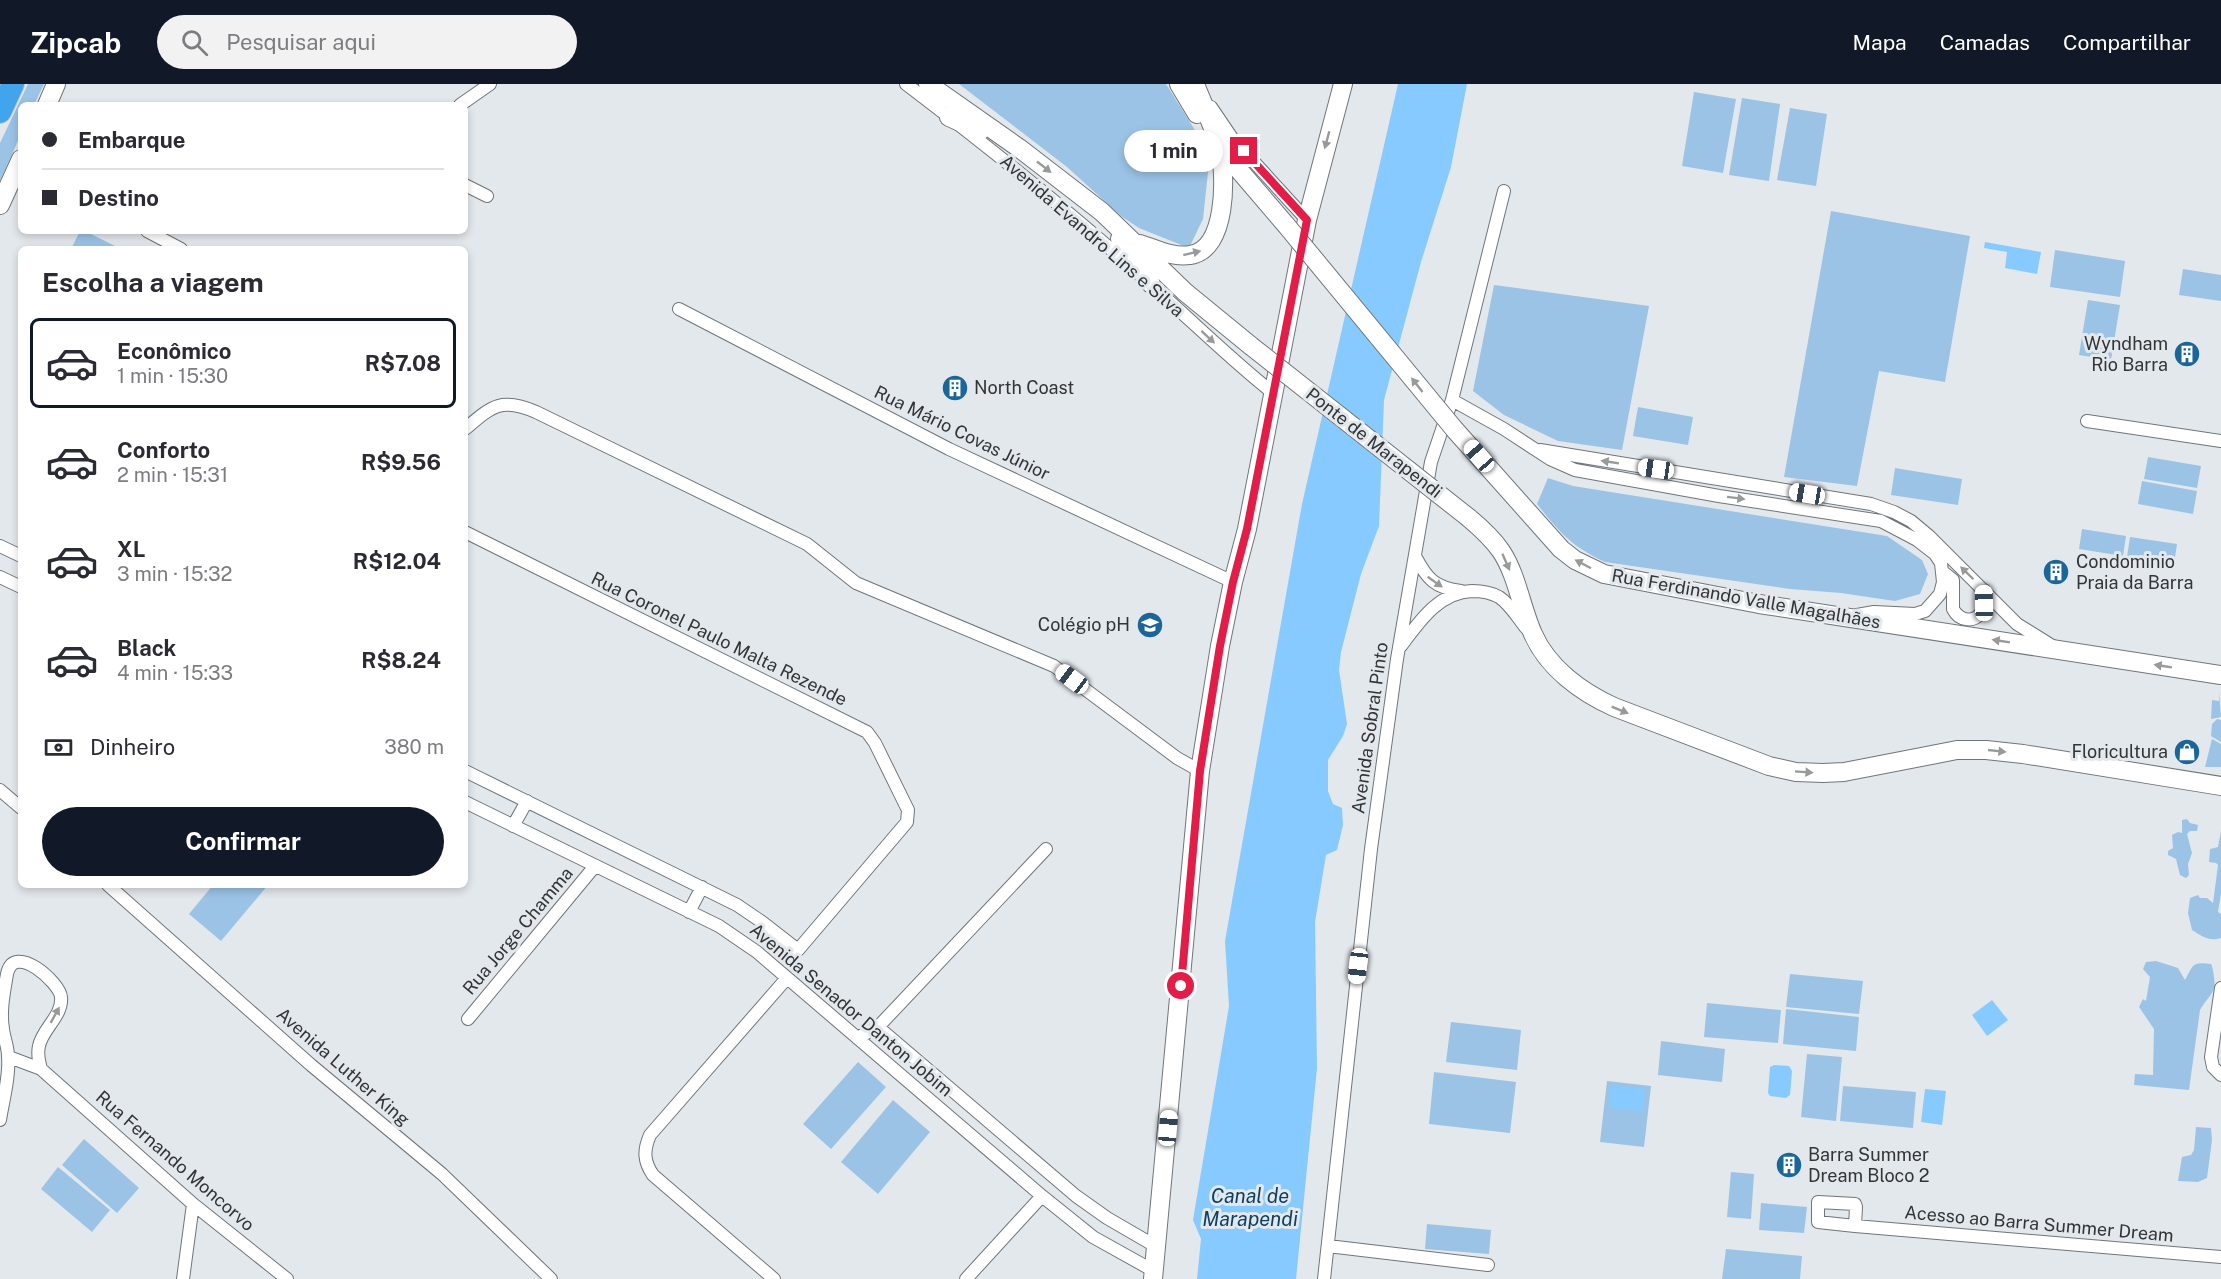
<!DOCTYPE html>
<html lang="pt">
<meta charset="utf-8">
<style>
body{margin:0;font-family:"Public Sans",sans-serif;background:#f2f2f3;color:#2b2b33;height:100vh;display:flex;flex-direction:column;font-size:22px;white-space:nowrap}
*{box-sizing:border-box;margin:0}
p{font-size:20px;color:#7c7c81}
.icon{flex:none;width:33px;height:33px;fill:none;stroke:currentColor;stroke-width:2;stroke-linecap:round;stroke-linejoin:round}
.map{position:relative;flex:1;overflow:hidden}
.details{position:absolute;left:18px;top:162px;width:450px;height:642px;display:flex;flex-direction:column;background:#fff;border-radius:9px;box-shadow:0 3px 9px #0003}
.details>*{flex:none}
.top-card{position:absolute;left:18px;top:18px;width:450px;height:132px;border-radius:9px;box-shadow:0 3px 9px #0003;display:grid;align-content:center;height:132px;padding:0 24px;background:#fff}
.end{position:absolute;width:27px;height:27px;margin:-14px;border:8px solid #e11d48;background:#fff;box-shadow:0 0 0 3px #fff}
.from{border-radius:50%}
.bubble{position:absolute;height:42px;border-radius:21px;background:#fff;box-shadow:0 3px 9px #0003;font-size:20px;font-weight:700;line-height:42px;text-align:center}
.car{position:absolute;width:18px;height:36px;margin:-18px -9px;border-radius:8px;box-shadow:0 0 4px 2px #0007;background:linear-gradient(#fff 24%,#345 0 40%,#fff 0 76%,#345 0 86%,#fff 0)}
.top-card b{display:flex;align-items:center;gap:21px;height:57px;font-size:22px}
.top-card b+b{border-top:2px solid #e1e1e2}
.top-card i{width:15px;height:15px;background:#2b2b33}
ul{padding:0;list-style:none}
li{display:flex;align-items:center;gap:18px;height:90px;margin:0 12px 9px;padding:0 12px;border:3px solid transparent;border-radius:9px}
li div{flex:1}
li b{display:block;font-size:22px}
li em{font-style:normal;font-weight:700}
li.active{border-color:#111827}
li>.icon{width:54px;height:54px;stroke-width:1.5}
h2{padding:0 24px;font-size:27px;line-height:72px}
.pay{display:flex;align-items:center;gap:15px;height:66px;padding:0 24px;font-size:22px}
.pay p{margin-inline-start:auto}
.primary-button{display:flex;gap:12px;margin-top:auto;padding:12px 24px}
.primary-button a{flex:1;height:69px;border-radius:36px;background:#111827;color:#fff;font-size:24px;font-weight:700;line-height:69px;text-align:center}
header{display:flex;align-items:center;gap:36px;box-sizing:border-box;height:84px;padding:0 30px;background:#111827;color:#fff}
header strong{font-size:28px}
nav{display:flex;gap:33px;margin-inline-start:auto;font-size:21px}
.search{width:420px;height:54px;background:#f2f2f3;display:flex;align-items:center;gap:15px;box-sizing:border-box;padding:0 21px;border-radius:33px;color:#7c7c81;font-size:22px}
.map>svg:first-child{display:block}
</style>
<header>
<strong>Zipcab</strong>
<div class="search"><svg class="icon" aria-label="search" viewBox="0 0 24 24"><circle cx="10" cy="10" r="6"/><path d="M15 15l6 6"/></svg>Pesquisar aqui</div>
<nav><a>Mapa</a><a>Camadas</a><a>Compartilhar</a></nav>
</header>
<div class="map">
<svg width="2221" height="1195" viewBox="0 0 2221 1195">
<rect width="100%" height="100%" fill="#e3e8ed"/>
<path fill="#9bc3e6" d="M 28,0 L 44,0 L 34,21 L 21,21 L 21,50 L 0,97 L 0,59 Z
M 959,0 L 1166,0 L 1210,70 L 1203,135 L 1189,164 L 1139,144 L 1121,132 L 1067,83 Z
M 1694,8 L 1736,15 L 1723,89 L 1682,82 Z
M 1742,14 L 1780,20 L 1769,97 L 1729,91 Z
M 1790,24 L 1827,30 L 1816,102 L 1777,96 Z
M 1831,127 L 1970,152 L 1945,298 L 1879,287 L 1857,402 L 1784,393 Z
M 80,147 L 85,147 L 121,165 L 71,165 Z
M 2055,166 L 2125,177 L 2120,213 L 2050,203 Z
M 2183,185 L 2221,191 L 2221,217 L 2179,211 Z
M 1494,201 L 1649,222 L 1622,366 L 1558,357 L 1504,331 L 1473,307 Z
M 2088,216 L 2120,221 L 2111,276 L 2079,271 Z
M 1638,323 L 1693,333 L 1688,361 L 1633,352 Z
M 2148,373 L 2201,382 L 2197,404 L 2144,395 Z
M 1895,384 L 1962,395 L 1958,421 L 1891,411 Z
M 1548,394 L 1573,402 L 1887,452 L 1922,476 L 1928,490 L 1920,510 L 1895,517 L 1841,509 L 1790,505 L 1605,478 C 1571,462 1560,449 1537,420 Z
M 2142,397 L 2197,407 L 2193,430 L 2138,420 Z
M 2082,445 L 2126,452 L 2123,472 L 2079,465 Z
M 2130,453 L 2177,460 L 2174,480 L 2127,473 Z
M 2219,608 L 2221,633 L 2211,635 L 2212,616 L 2219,617 Z
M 2217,635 L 2221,636 L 2221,658 L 2211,652 L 2212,640 Z
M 2212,655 L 2221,660 L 2221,683 L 2205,683 Z
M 2187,735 L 2190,739 L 2198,741 L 2197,747 L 2190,747 L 2187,750 L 2192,769 L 2188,780 L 2189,791 L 2186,794 L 2180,791 L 2176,775 L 2168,771 L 2168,767 L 2173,764 L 2172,751 L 2178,748 L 2182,749 L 2182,736 Z
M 2221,747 L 2221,809 L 2218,828 L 2221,830 L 2221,854 C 2209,858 2202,852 2192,846 L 2188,829 L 2190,814 L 2198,811 L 2200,814 L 2207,814 L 2213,819 L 2218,781 L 2216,779 L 2209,778 L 2210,765 L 2218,763 Z
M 213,801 L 268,801 L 221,857 L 189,830 Z
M 2156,877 L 2178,884 L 2185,896 C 2193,882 2191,877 2211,880 L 2212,882 C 2218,910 2213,905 2200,926 L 2189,1006 L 2134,1001 L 2135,990 L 2153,991 L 2154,945 L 2139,923 L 2143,915 L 2146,917 L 2150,893 L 2143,885 L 2146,878 Z
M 1790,890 L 1863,897 L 1859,930 L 1786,923 Z
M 1707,919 L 1781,926 L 1778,959 L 1704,953 Z
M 1786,925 L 1859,933 L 1856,967 L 1783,960 Z
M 1451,938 L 1521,946 L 1517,986 L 1446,978 Z
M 1661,957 L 1725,965 L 1722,998 L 1658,991 Z
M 1807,970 L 1842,973 L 1836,1037 L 1801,1033 Z
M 858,978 L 886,1003 L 831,1065 L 803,1040 Z
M 1434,988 L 1516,998 L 1510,1049 L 1429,1040 Z
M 1607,997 L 1651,1002 L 1644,1063 L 1600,1058 Z
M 1843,1002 L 1916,1008 L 1913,1044 L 1840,1037 Z
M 893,1016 L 930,1048 L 878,1110 L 841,1078 Z
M 2196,1043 L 2211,1044 L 2212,1056 L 2207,1094 L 2198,1098 L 2178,1097 L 2182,1073 L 2191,1071 L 2194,1066 Z
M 84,1055 L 139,1104 L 117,1129 L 62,1081 Z
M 58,1083 L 110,1126 L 92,1148 L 41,1105 Z
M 1731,1088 L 1754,1090 L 1751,1135 L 1727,1133 Z
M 1761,1119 L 1807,1123 L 1804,1149 L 1759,1146 Z
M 1427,1140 L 1491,1146 L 1489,1170 L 1425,1165 Z
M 1726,1165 L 1802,1172 L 1800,1195 L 1722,1195 Z"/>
<path fill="#87caff" d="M 1398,0 L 1467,0 L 1451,83 L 1421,178 L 1384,316 L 1379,442 L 1361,490 L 1341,568 L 1339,586 L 1347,640 L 1343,652 L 1328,676 L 1328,707 L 1333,720 L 1342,724 L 1343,741 L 1337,766 L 1326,771 L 1315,838 L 1317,984 L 1296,1195 L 1197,1195 L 1201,1155 L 1193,1136 L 1229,922 L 1225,857 L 1302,420 Z
M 1985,158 L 2041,168 L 2037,190 L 2005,184 L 2007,168 L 1984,164 Z
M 1992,916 L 2008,936 L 1987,952 L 1972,931 Z
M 1774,981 L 1789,982 L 1792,987 L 1790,1011 L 1786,1014 L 1770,1012 L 1768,1009 L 1770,983 Z
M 1611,1001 L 1645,1005 L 1642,1027 L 1609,1024 Z
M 1925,1005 L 1946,1007 L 1942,1041 L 1921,1038 Z"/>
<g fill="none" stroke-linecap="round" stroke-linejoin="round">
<defs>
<path id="street" d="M 906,0 C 990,64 1072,129 1150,200 C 1191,236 1230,275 1273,309
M 460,21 L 490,0
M 1211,23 L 1232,54 L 1307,136
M 465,101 L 487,112
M 147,147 L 181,165
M 679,225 L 949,365 L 1233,498
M 1452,316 L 1504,345 L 1550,375 L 1575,386 L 1719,412 L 1881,437 L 1917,456 L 1935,470 L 1941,479 L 1943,498 L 1940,510 L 1925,527 L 1915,530 L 1874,528 L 1857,531
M 2087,337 L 2221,357
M 465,345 C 492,322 501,313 536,328 L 807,460 L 856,499 L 1054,582 L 1177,674 L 1200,687
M 1540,366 L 1871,420 L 1894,428 L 1911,437 L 1929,452 L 2017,540 L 2054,563
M 465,448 L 867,648 L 875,659 L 908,726 L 907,738 L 798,866 L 762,838 L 737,821 L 465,687
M 0,462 L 21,472
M 1415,472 C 1427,495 1435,504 1461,507
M 1943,488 L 1953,496 L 1953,525 C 1959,537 1975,540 1982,527 C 1985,520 1984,513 1984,506
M 0,493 L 21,503
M 1401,562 C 1419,538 1439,508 1472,507 C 1481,507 1490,508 1499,513 C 1510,520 1518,534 1526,544
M 0,706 L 21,724
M 465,718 L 719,842 L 757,868 L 1042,1112 L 1093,1153 L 1154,1187
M 513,742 L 527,717
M 108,801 L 311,981 L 442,1090 L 551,1195
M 689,828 L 702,803
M 2221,904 L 2211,973 L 2213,983 L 2221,991
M 468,935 L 595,782
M 878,943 L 1076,1112 L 1107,1134 L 1157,1163
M 857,954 L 878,943 L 1046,765
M 9,973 L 41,985 L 193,1120 L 287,1195
M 0,1036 C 3,1017 10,991 8,972 C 8,963 4,954 3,945 C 0,927 4,908 7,890 C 14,857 60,899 61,913 C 63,932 42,945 39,962 C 37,970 39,978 41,985
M 1855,1142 L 1856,1123 L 1855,1120 L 1818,1118 L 1818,1138 L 1855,1142 L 2221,1173
M 1328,1162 L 1488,1181
M 183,1195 L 193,1120
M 774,1195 L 653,1091 C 644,1078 643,1067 650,1051 L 787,894
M 966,1195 L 1042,1112
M 1324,1195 L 1371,765 L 1397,575 L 1431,378 L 1452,316 L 1504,107"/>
<path id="secondary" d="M 928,0 L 1019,64 L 1102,128 L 1185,208 L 1251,262
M 1179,0 L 1197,30
M 47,21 L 56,0
M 949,33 L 980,47
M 1221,65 L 1286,141
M 0,121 L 21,75
M 1120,155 L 1151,200
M 1140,160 C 1156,165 1173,174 1190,171 C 1227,166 1226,93 1220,65 C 1214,43 1203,21 1195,0
M 1455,346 L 1561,465 L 1575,476 L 1604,490 L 1759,520 L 2221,591
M 1469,434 C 1481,444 1492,454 1501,467 C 1517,491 1521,523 1533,550 C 1548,584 1581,608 1614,623 L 1769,682 L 1796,688 L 1823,689 L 1844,688 L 1957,666 L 1986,666 L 2023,670 L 2221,702
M 1153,1195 L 1200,687 L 1220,562 L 1233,498 L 1247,445 L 1307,136 L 1343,0"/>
<path id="highway" d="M 0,28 L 13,0"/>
</defs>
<use href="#street" stroke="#707579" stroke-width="14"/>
<use href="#secondary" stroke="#707579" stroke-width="20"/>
<use href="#highway" stroke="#c6c6c7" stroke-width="24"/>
<use href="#street" stroke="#fff" stroke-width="12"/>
<use href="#secondary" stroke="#fff" stroke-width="18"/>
<use href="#highway" stroke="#41a4ec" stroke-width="22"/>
<defs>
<path id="secondary-bridge" d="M 1286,141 L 1455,346
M 1251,262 L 1469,434"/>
</defs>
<use href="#secondary-bridge" stroke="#707579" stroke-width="20" stroke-linecap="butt"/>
<use href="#secondary-bridge" stroke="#fff" stroke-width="18"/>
</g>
<defs><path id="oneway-solid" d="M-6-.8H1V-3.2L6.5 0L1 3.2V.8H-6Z" transform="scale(1.5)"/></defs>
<g fill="#989a9a">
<use href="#oneway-solid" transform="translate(1327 56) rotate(105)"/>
<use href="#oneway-solid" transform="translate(1044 83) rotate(38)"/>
<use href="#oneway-solid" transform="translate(1192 169) rotate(-14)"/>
<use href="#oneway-solid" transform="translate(1208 253) rotate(43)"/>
<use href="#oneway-solid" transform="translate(1417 301) rotate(-128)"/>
<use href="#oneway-solid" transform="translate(1610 378) rotate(-171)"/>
<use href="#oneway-solid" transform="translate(1736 414) rotate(7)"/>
<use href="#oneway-solid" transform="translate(1506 478) rotate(66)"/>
<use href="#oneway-solid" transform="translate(1583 480) rotate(-152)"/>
<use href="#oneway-solid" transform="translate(1967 489) rotate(-136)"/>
<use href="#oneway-solid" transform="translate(1435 498) rotate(35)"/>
<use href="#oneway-solid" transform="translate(2001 557) rotate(-171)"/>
<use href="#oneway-solid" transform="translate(2163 582) rotate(-171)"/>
<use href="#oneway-solid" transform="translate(1620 626) rotate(22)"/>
<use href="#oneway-solid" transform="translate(1997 667) rotate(6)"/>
<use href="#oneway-solid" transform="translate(1804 688) rotate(4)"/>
<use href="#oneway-solid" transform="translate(55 931) rotate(-61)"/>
</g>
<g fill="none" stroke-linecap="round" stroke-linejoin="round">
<path stroke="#e11d48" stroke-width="8" d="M 1181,902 L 1200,687 L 1220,562 L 1233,498 L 1247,445 L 1307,136 L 1244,67"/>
</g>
<defs>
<symbol id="building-disc" viewBox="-11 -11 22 22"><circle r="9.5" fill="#1b6699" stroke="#e3e8ed"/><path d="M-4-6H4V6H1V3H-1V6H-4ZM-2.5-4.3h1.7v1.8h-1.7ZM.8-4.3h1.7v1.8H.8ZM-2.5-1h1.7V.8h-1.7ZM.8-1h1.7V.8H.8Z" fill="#fff"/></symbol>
<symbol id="school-disc" viewBox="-11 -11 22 22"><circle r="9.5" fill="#1b6699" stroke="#e3e8ed"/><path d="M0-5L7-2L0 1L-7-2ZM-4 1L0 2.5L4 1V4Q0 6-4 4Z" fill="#fff"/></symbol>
<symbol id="shop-disc" viewBox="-11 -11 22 22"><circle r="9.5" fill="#1b6699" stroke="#e3e8ed"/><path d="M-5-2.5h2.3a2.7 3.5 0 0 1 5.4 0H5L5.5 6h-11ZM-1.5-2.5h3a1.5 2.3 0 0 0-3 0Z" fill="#fff"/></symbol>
</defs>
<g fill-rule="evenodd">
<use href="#building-disc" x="2172" y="255" width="30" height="30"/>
<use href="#building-disc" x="940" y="289" width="30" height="30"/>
<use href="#building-disc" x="2041" y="473" width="30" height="30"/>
<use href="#school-disc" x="1135" y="526" width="30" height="30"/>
<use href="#shop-disc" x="2172" y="653" width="30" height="30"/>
<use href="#building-disc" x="1774" y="1066" width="30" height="30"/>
</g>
<g text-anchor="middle" stroke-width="6" stroke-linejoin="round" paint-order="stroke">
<g font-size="18" fill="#323436" stroke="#e3e8ed">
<text transform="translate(1092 152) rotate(41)" y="6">Avenida Evandro Lins e Silva</text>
<text transform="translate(962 349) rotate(26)" y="6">Rua Mário Covas Júnior</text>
<text transform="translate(1374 359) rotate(38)" y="6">Ponte de Marapendi</text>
<text transform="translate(1746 515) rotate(10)" y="6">Rua Ferdinando Valle Magalhães</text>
<text transform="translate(719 555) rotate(26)" y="6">Rua Coronel Paulo Malta Rezende</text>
<text transform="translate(1370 644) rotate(-82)" y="6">Avenida Sobral Pinto</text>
<text transform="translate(518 847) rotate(-50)" y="6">Rua Jorge Chamma</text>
<text transform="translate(851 926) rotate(40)" y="6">Avenida Senador Danton Jobim</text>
<text transform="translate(343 983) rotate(41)" y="6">Avenida Luther King</text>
<text transform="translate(175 1077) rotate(41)" y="6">Rua Fernando Moncorvo</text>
<text transform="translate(2039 1140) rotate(5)" y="6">Acesso ao Barra Summer Dream</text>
</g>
<g font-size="18" fill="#323436" stroke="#e3e8ed" text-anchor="end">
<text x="2168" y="266">Wyndham<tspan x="2168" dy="21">Rio Barra</tspan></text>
<text x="974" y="310" text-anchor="start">North Coast</text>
<text x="2076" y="484" text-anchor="start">Condominio<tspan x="2076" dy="21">Praia da Barra</tspan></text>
<text x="1130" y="547">Colégio pH</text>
<text x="2168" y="674">Floricultura</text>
<text x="1808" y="1077" text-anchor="start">Barra Summer<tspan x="1808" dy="21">Dream Bloco 2</tspan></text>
</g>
<g font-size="20" font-style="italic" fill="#0d4062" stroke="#e3e8ed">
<text x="1250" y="1119">Canal de<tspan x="1250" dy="23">Marapendi</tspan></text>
</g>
</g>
</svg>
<i class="end from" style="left:1181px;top:902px"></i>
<i class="end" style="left:1244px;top:67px"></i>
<div class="bubble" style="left:1124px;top:46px;width:99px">1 min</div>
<i class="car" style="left:1479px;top:372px;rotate:319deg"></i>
<i class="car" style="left:1656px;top:385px;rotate:278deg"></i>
<i class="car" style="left:1807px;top:410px;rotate:280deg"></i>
<i class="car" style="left:1984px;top:519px;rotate:359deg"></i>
<i class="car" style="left:1072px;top:595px;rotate:307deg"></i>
<i class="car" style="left:1358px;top:882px;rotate:187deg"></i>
<i class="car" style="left:1168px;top:1044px;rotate:5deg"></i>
<div class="top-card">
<b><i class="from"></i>Embarque</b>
<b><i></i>Destino</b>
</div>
<section class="details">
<h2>Escolha a viagem</h2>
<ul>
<li class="active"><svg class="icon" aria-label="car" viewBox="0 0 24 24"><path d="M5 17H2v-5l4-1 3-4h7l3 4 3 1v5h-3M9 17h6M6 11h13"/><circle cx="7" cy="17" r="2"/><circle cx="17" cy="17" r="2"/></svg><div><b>Econômico</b><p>1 min · 15:30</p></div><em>R$7.08</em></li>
<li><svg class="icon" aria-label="car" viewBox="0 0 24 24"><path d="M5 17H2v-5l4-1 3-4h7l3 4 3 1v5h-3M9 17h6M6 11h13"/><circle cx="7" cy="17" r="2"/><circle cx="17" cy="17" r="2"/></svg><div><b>Conforto</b><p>2 min · 15:31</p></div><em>R$9.56</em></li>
<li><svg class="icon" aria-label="car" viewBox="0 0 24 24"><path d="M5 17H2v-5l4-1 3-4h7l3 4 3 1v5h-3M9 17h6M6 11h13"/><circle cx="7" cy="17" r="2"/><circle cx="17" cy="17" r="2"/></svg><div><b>XL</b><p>3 min · 15:32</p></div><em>R$12.04</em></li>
<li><svg class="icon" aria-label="car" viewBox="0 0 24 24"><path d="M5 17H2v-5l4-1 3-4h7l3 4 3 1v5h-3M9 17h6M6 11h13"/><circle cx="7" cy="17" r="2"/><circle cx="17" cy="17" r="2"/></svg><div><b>Black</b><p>4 min · 15:33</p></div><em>R$8.24</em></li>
</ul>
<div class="pay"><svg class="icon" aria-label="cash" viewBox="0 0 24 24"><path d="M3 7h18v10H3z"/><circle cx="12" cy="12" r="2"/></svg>Dinheiro<p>380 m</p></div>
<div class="primary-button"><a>Confirmar</a></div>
</section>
</div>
